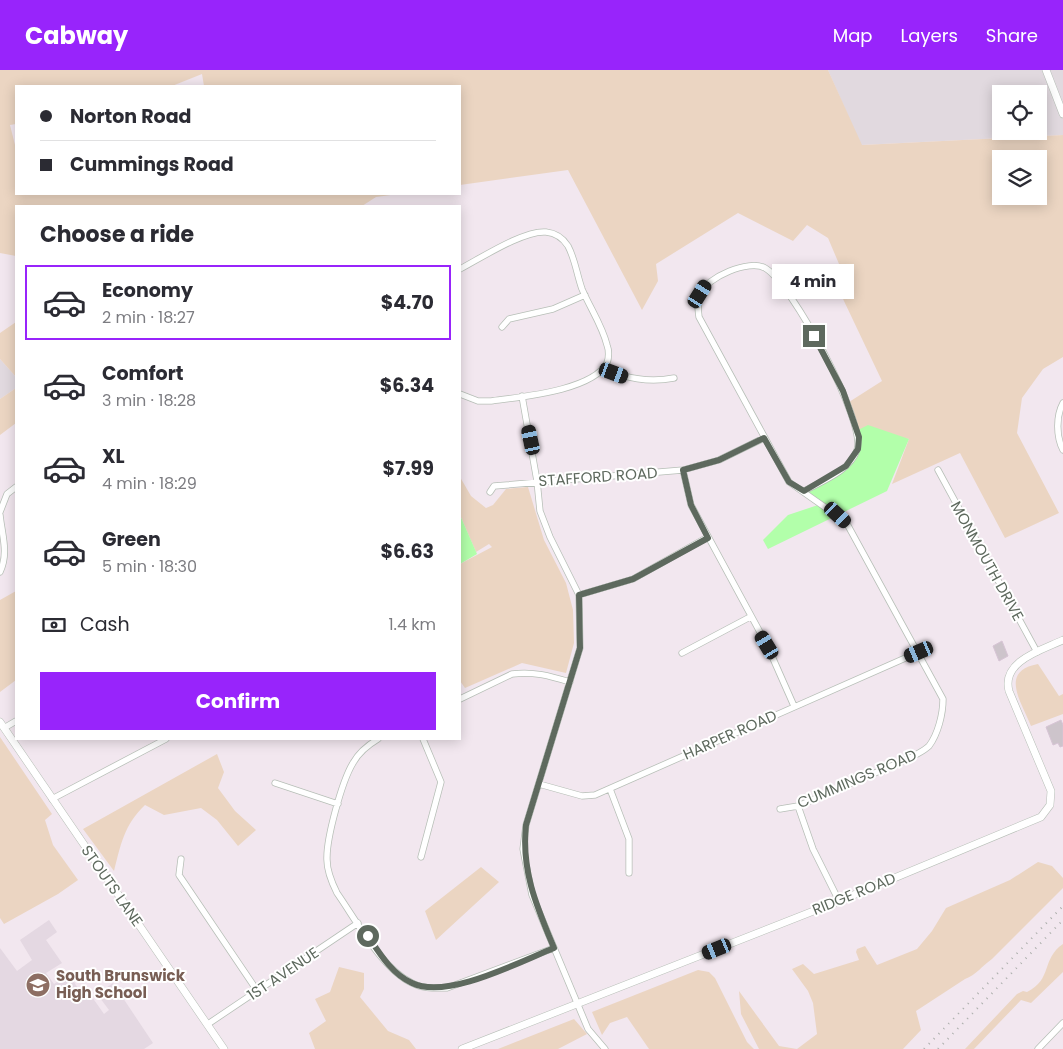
<!DOCTYPE html>
<meta charset="utf-8">
<style>
body{margin:0;font-family:Poppins,sans-serif;background:#f2f2f3;color:#2b2b33;height:100vh;display:flex;flex-direction:column;font-size:19px;white-space:nowrap}
*{box-sizing:border-box;margin:0}
p{font-size:16px;color:#7c7c81}
.icon{flex:none;width:28px;height:28px;fill:none;stroke:currentColor;stroke-width:2;stroke-linecap:round;stroke-linejoin:round}
.map{position:relative;flex:1;overflow:hidden}
.sheet{position:absolute;left:15px;top:135px;width:446px;height:535px;display:flex;flex-direction:column;background:#fff;border-radius:0px;box-shadow:0 2px 12px #0003}
.sheet>*{flex:none}
.top-card{position:absolute;left:15px;top:15px;width:446px;height:110px;border-radius:0px;box-shadow:0 2px 12px #0003;display:grid;align-content:center;height:110px;padding:0 25px;background:#fff}
.buttons{position:absolute;left:992px;top:15px;display:grid;gap:10px}
.buttons a{display:grid;place-items:center;width:55px;height:55px;border-radius:0px;background:#fff;box-shadow:0 2px 12px #0003;font-size:25px}
.end{position:absolute;width:22px;height:22px;margin:-11px;border:6px solid #5e695e;background:#fff;box-shadow:0 0 0 2px #fff}
.from{border-radius:50%}
.bubble{position:absolute;height:35px;border-radius:0px;background:#fff;box-shadow:0 2px 12px #0003;font-size:16px;font-weight:700;line-height:35px;text-align:center}
.car{position:absolute;width:15px;height:30px;margin:-15px -8px;border-radius:6px;box-shadow:0 0 4px 1px #0007;background:linear-gradient(#222 24%,#8ab4d8 0 40%,#222 0 76%,#8ab4d8 0 86%,#222 0)}
.top-card b{display:flex;align-items:center;gap:18px;height:48px;font-size:19px}
.top-card b+b{border-top:1px solid #e1e1e2}
.top-card i{width:12px;height:12px;background:#2b2b33}
ul{padding:0;list-style:none}
li{display:flex;align-items:center;gap:15px;height:75px;margin:0 10px 8px;padding:0 15px;border:2px solid transparent;border-radius:0px}
li div{flex:1}
li b{display:block;font-size:19px}
li em{font-style:normal;font-weight:700}
li.current{border-color:#9824fb}
li>.icon{width:45px;height:45px;stroke-width:1.5}
h2{padding:0 25px;font-size:22px;line-height:60px}
.pay{display:flex;align-items:center;gap:12px;height:55px;padding:0 25px;font-size:19px}
.pay p{margin-inline-start:auto}
.cta{display:flex;gap:10px;margin-top:auto;padding:10px 25px}
.cta a{flex:1;height:58px;border-radius:0px;background:#9824fb;color:#fff;font-size:20px;font-weight:700;line-height:58px;text-align:center}
header{display:flex;align-items:center;gap:30px;box-sizing:border-box;height:70px;padding:0 25px;background:#9824fb;color:#fff}
header strong{font-size:24px}
nav{display:flex;gap:28px;margin-inline-start:auto;font-size:18px}
.map>svg:first-child{display:block}
</style>
<header>
<strong>Cabway</strong>
<nav><a>Map</a><a>Layers</a><a>Share</a></nav>
</header>
<div class="map">
<svg width="1063" height="979" viewBox="0 0 1063 979">
<rect width="100%" height="100%" fill="#f2e7ef"/>
<path fill="#e1d9df" fill-rule="evenodd" d="M 828,0 L 1063,0 L 1063,65 L 861,75 ZM 1001,24 L 1039,24 L 1039,61 L 1001,61 Z
M 0,289 L 16,307 L 16,318 L 0,329 Z"/>
<path fill="#e4d8e2" d="M 49,850 L 57,862 L 46,870 L 62,893 L 46,903 L 54,914 L 69,904 L 79,920 L 85,917 L 104,944 L 109,940 L 97,924 L 113,913 L 153,973 L 144,979 L 0,979 L 0,878 L 17,901 L 32,890 L 20,870 Z"/>
<path fill="#ebd5c2" fill-rule="evenodd" d="M 0,0 L 828,0 L 862,75 L 1063,65 L 1063,287 L 1043,299 L 1022,328 L 1017,363 L 1059,443 L 1005,468 L 960,383 L 892,414 L 909,369 L 858,360 L 849,332 L 882,311 L 834,210 L 842,201 L 828,168 L 807,155 L 793,171 L 738,143 L 656,194 L 658,211 L 642,240 L 568,100 L 460,115 L 460,16 L 204,16 L 202,4 L 172,16 L 16,16 L 16,54 L 10,55 L 16,79 L 16,124 L 398,124 L 376,127 L 362,136 L 16,136 L 16,186 L 0,183 ZM 1001,89 L 1039,89 L 1039,126 L 1001,126 Z
M 16,252 L 16,307 L 0,289 L 0,263 Z
M 16,318 L 16,353 L 0,365 L 0,329 Z
M 460,407 L 471,426 L 486,438 L 493,435 L 506,419 L 528,417 L 544,470 L 566,513 L 573,540 L 574,573 L 566,603 L 522,593 L 465,618 L 460,611 L 460,494 L 492,477 L 489,474 L 476,482 L 460,445 Z
M 16,521 L 16,610 L 0,622 L 0,530 Z
M 1038,594 L 1059,626 L 1063,624 L 1063,644 L 1031,656 C 1021,631 999,601 1038,594 Z
M 0,667 L 52,744 L 45,750 L 53,775 L 78,810 L 58,824 L 4,854 L 0,848 Z
M 217,684 L 224,702 L 218,718 L 235,741 L 256,760 L 238,776 L 217,750 L 201,738 L 164,745 L 145,735 C 124,755 121,774 114,801 L 83,759 Z
M 1038,792 L 1052,796 L 1063,808 L 1063,818 L 992,889 C 982,896 976,905 965,909 L 916,941 L 921,960 L 903,979 L 797,979 L 817,964 L 813,933 L 808,921 L 792,899 L 803,894 L 814,904 L 859,890 L 856,882 L 857,879 L 865,876 L 877,895 L 917,879 L 932,861 L 946,838 L 1010,810 Z
M 481,797 L 499,812 L 436,870 L 425,841 Z
M 1063,874 L 1063,902 L 1031,933 L 1021,930 L 974,979 L 965,979 L 1017,924 L 1023,921 L 1027,922 C 1053,909 1041,889 1063,874 Z
M 339,897 L 364,903 L 364,919 L 360,927 L 388,961 L 409,970 L 416,979 L 315,979 L 309,963 L 326,951 L 315,929 L 330,922 Z
M 698,900 L 709,902 L 715,908 L 747,972 L 754,979 L 649,979 L 627,947 L 610,953 L 602,965 L 592,942 Z
M 739,921 L 779,976 L 797,979 L 759,979 L 741,944 Z
M 574,949 L 587,964 L 558,979 L 498,979 Z"/>
<path fill="#b2ffaa" d="M 868,355 L 909,369 L 887,421 L 768,479 L 763,470 L 788,445 L 821,434 L 803,422 L 856,389 L 858,360 Z
M 460,445 L 477,484 L 460,494 Z"/>
<path fill="#cdc4cb" stroke="#d7c4d5" d="M 1002,571 L 1008,586 L 999,591 L 993,576 Z
M 1061,650 L 1063,655 L 1063,676 L 1060,677 L 1058,673 L 1053,675 L 1046,657 Z"/>
<g fill="none" stroke-linecap="round" stroke-linejoin="round">
<defs>
<path id="minor" d="M 460,199 C 481,188 524,160 546,162 C 555,163 563,168 568,176 C 575,189 577,205 582,219 C 590,238 602,255 607,275 C 609,280 609,288 607,293 C 592,321 519,327 491,331 L 478,331 L 460,324
M 502,257 L 509,249 L 553,239 L 585,225
M 602,299 C 627,308 648,313 674,308
M 522,326 L 537,411 L 540,441 L 550,467 L 579,525 L 580,578 L 526,755 L 523,779 L 532,825 L 588,959 L 605,979
M 1063,333 C 1056,346 1056,366 1063,380
M 683,400 L 691,435 L 767,575 L 794,636
M 938,400 L 1037,582
M 490,422 L 494,416 L 683,400 L 719,390 L 764,368
M 0,442 L 7,424 L 16,417
M 0,445 C 2,465 9,483 0,502
M 579,525 L 633,509 L 708,467
M 682,583 L 750,547
M 460,629 L 512,604 C 533,601 550,606 570,612
M 4,658 L 16,651
M 378,669 C 368,675 359,682 353,693 C 342,711 326,769 327,790 C 327,802 332,813 337,823 C 356,850 382,899 412,913 C 423,919 435,918 447,918 L 554,878
M 275,713 L 338,734
M 539,714 L 582,726 L 595,725 L 919,582
M 610,719 L 629,769 L 629,803
M 52,729 L 166,669
M 798,736 L 813,779 L 839,831
M 780,739 L 798,736 L 912,687 C 917,684 925,680 929,676 C 938,664 943,644 943,629 L 846,452 L 789,412 L 699,247 C 698,239 697,232 700,224 C 707,207 749,189 765,198 C 791,212 867,353 857,380 C 850,401 822,411 804,421
M 421,787 L 441,712 L 423,669
M 181,789 L 179,805 L 258,922
M 208,954 L 358,853
M 1038,979 L 1063,953"/>
<path id="tertiary" d="M 1046,0 L 1063,44
M 0,652 L 224,979
M 462,979 L 839,831 L 1041,747 L 1050,735 L 1051,721 L 1009,621 C 1001,591 1042,580 1063,570"/>
</defs>
<use href="#minor" stroke="#b7bfb7" stroke-width="7"/>
<use href="#tertiary" stroke="#b7bfb7" stroke-width="8"/>
<use href="#minor" stroke="#fff" stroke-width="5.5"/>
<use href="#tertiary" stroke="#fff" stroke-width="7"/>
<path stroke="#abaeab" stroke-width="2" stroke-dasharray="1 6" stroke-linecap="butt" d="M 924,979 L 1063,836
M 938,979 L 1063,850"/>
</g>
<g fill="none" stroke-linecap="round" stroke-linejoin="round">
<path stroke="#5e695e" stroke-width="6" d="M 368,866 C 380,884 392,904 412,913 C 447,930 519,892 554,878 C 537,837 521,801 526,755 L 580,578 L 579,525 L 633,509 L 708,468 L 691,435 L 683,400 L 719,390 L 764,368 L 789,412 L 804,421 L 846,396 L 858,379 L 859,367 L 843,321 L 814,266"/>
</g>
<defs>
<symbol id="school-disc" viewBox="-11 -11 22 22"><circle r="9.5" fill="#8d6e63" stroke="#fff"/><path d="M0-5L7-2L0 1L-7-2ZM-4 1L0 2.5L4 1V4Q0 6-4 4Z" fill="#fff"/></symbol>
</defs>
<g fill-rule="evenodd">
<use href="#school-disc" x="24" y="901" width="28" height="28"/>
</g>
<g text-anchor="middle" stroke-width="4" stroke-linejoin="round" paint-order="stroke">
<g font-size="15" fill="#5e695e" stroke="#fff">
<text transform="translate(598 407) rotate(-4)" y="5">STAFFORD ROAD</text>
<text transform="translate(987 491) rotate(61)" y="5">MONMOUTH DRIVE</text>
<text transform="translate(730 665) rotate(-24)" y="5">HARPER ROAD</text>
<text transform="translate(857 709) rotate(-23)" y="5">CUMMINGS ROAD</text>
<text transform="translate(112 816) rotate(55)" y="5">STOUTS LANE</text>
<text transform="translate(854 824) rotate(-22)" y="5">RIDGE ROAD</text>
<text transform="translate(283 904) rotate(-34)" y="5">1ST AVENUE</text>
</g>
<g font-size="15" font-weight="bold" fill="#785e54" stroke="#fff" text-anchor="start">
<text x="56" y="911">South Brunswick<tspan x="56" dy="17">High School</tspan></text>
</g>
</g>
</svg>
<div class="buttons">
<a><svg class="icon" aria-label="locate" viewBox="0 0 24 24"><circle cx="12" cy="12" r="6"/><path d="M12 2v4M12 18v4M2 12h4M18 12h4"/></svg></a>
<a><svg class="icon" aria-label="layers" viewBox="0 0 24 24"><path d="M12 4l9 5-9 5-9-5zM3 14l9 5 9-5"/></svg></a>
</div>
<i class="end from" style="left:368px;top:866px"></i>
<i class="end" style="left:814px;top:266px"></i>
<div class="bubble" style="left:772px;top:194px;width:82px">4 min</div>
<i class="car" style="left:700px;top:224px;rotate:32deg"></i>
<i class="car" style="left:614px;top:303px;rotate:110deg"></i>
<i class="car" style="left:531px;top:370px;rotate:348deg"></i>
<i class="car" style="left:838px;top:445px;rotate:133deg"></i>
<i class="car" style="left:767px;top:575px;rotate:329deg"></i>
<i class="car" style="left:919px;top:582px;rotate:247deg"></i>
<i class="car" style="left:717px;top:879px;rotate:248deg"></i>
<div class="top-card">
<b><i class="from"></i>Norton Road</b>
<b><i></i>Cummings Road</b>
</div>
<section class="sheet">
<h2>Choose a ride</h2>
<ul>
<li class="current"><svg class="icon" aria-label="car" viewBox="0 0 24 24"><path d="M5 17H2v-5l4-1 3-4h7l3 4 3 1v5h-3M9 17h6M6 11h13"/><circle cx="7" cy="17" r="2"/><circle cx="17" cy="17" r="2"/></svg><div><b>Economy</b><p>2 min · 18:27</p></div><em>$4.70</em></li>
<li><svg class="icon" aria-label="car" viewBox="0 0 24 24"><path d="M5 17H2v-5l4-1 3-4h7l3 4 3 1v5h-3M9 17h6M6 11h13"/><circle cx="7" cy="17" r="2"/><circle cx="17" cy="17" r="2"/></svg><div><b>Comfort</b><p>3 min · 18:28</p></div><em>$6.34</em></li>
<li><svg class="icon" aria-label="car" viewBox="0 0 24 24"><path d="M5 17H2v-5l4-1 3-4h7l3 4 3 1v5h-3M9 17h6M6 11h13"/><circle cx="7" cy="17" r="2"/><circle cx="17" cy="17" r="2"/></svg><div><b>XL</b><p>4 min · 18:29</p></div><em>$7.99</em></li>
<li><svg class="icon" aria-label="car" viewBox="0 0 24 24"><path d="M5 17H2v-5l4-1 3-4h7l3 4 3 1v5h-3M9 17h6M6 11h13"/><circle cx="7" cy="17" r="2"/><circle cx="17" cy="17" r="2"/></svg><div><b>Green</b><p>5 min · 18:30</p></div><em>$6.63</em></li>
</ul>
<div class="pay"><svg class="icon" aria-label="cash" viewBox="0 0 24 24"><path d="M3 7h18v10H3z"/><circle cx="12" cy="12" r="2"/></svg>Cash<p>1.4 km</p></div>
<div class="cta"><a>Confirm</a></div>
</section>
</div>
